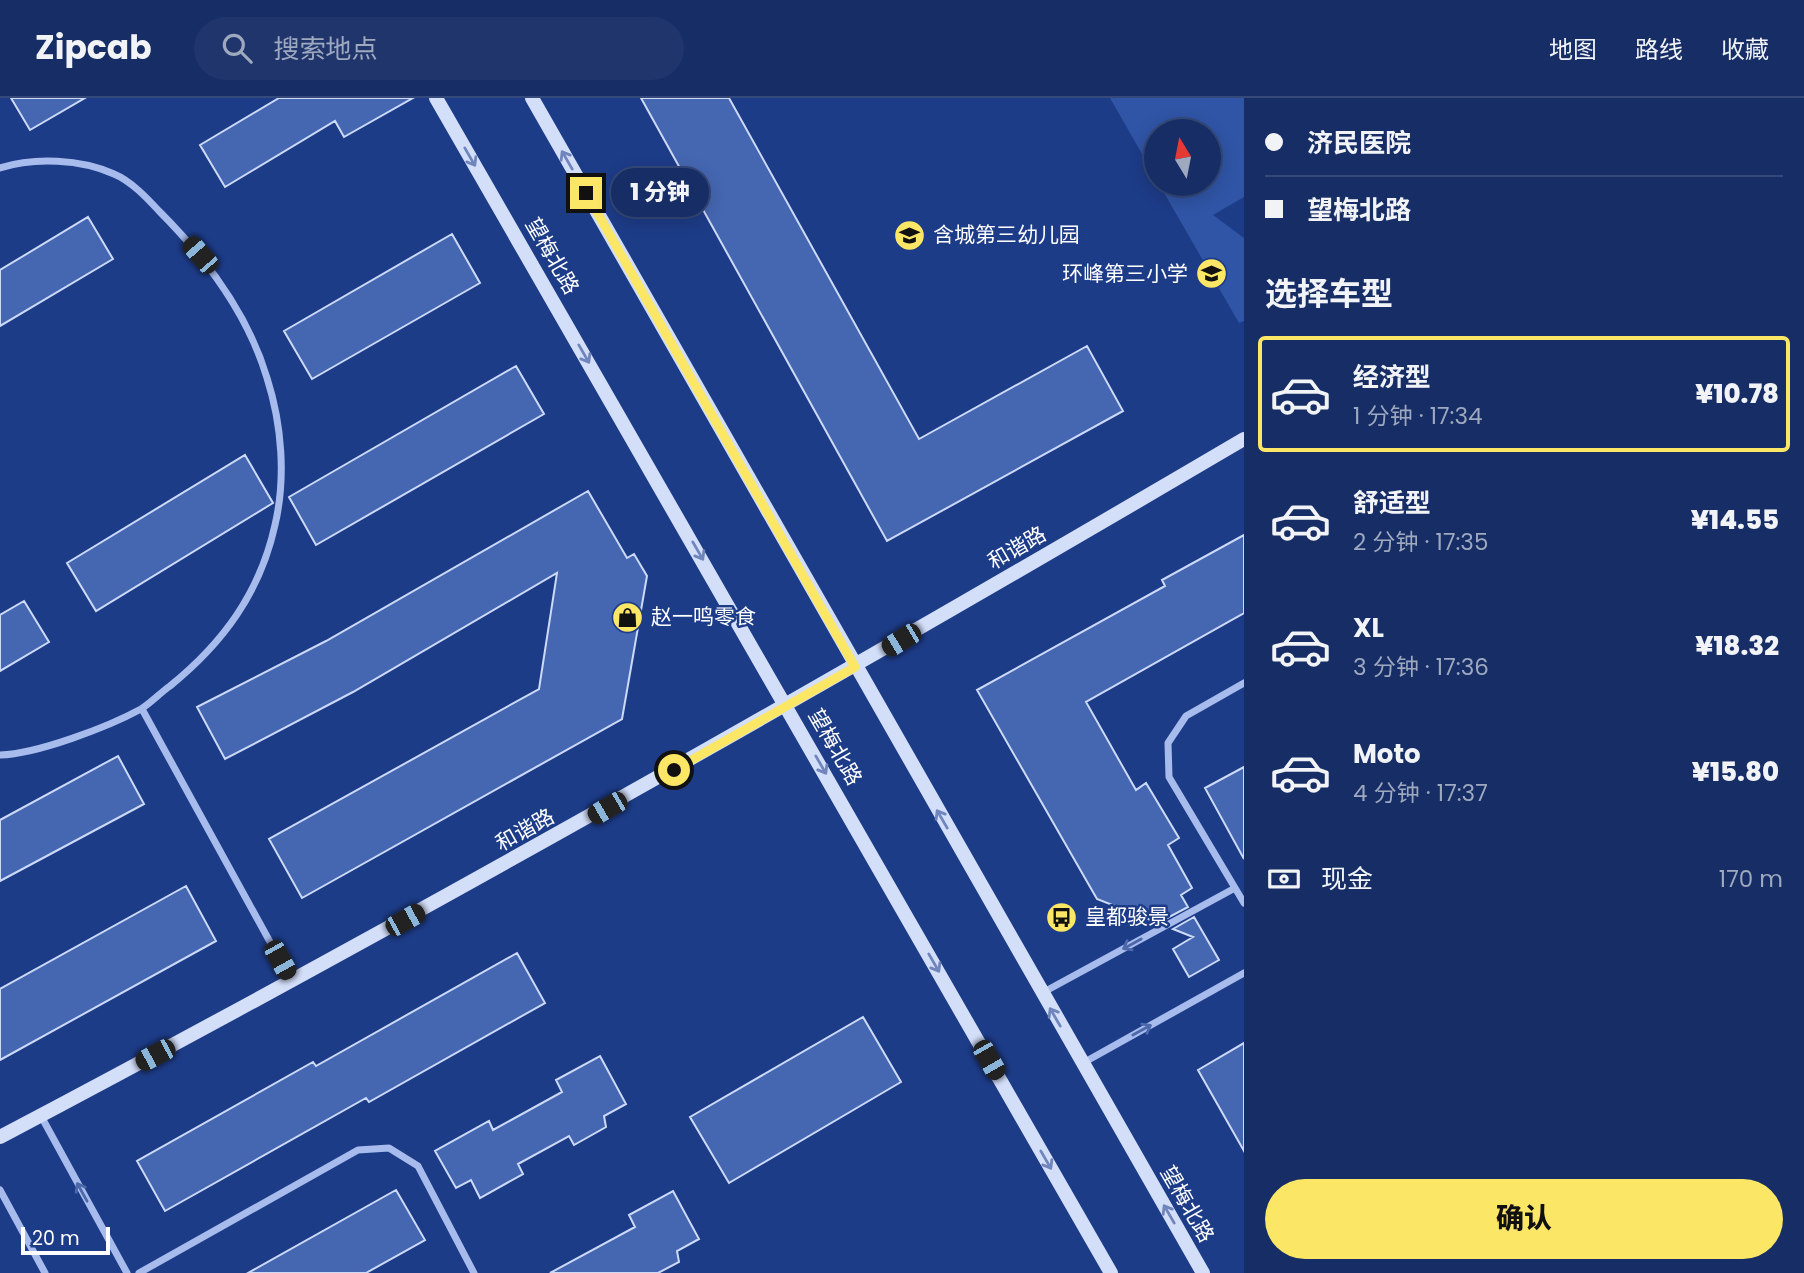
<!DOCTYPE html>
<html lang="zh">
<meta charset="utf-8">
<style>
body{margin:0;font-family:Poppins,"Noto Sans SC",sans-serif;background:#1f356c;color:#f1f3f6;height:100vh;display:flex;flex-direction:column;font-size:26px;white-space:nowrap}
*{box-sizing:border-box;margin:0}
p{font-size:23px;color:#9ea8bf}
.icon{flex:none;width:38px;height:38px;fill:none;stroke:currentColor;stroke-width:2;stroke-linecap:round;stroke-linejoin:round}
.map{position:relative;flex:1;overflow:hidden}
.panel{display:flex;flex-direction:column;background:#162d66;width:560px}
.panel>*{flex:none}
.top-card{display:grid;align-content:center;height:154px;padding:0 21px;background:#162d66}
.needle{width:46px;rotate:350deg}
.controls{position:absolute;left:1144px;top:21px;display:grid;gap:14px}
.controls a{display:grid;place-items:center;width:77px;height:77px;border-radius:50%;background:#162d66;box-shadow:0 4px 18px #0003,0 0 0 2px #35497a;font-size:35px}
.scale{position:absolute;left:21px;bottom:18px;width:89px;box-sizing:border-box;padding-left:7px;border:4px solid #fff;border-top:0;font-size:19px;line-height:24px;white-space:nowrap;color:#fff;-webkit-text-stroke:5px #1d3c88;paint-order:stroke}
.end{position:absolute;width:32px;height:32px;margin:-16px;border:9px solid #fbe665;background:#111;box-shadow:0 0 0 4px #111}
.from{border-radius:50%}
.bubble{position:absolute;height:49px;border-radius:24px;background:#162d66;box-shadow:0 4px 18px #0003,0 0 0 2px #35497a;font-size:23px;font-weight:800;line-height:49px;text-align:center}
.car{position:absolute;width:21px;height:42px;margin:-21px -10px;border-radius:9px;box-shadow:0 0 5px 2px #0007;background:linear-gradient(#222 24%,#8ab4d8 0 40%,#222 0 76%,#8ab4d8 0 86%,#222 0)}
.top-card b{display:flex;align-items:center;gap:24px;height:66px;font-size:26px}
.top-card b+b{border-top:2px solid #35497a}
.top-card i{width:18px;height:18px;background:#f1f3f6}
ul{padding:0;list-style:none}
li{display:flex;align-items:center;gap:21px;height:116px;margin:0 14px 10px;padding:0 7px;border:4px solid transparent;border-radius:7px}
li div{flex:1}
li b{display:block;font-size:26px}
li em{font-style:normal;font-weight:800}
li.on{border-color:#fbe665}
li>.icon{width:63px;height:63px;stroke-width:1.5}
h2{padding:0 21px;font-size:32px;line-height:84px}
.pay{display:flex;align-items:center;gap:18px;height:77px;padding:0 21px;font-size:26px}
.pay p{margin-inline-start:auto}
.cta{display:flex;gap:14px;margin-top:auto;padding:14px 21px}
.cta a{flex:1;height:80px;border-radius:42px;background:#fbe665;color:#111;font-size:28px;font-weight:800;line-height:80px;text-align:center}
header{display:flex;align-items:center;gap:42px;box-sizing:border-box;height:98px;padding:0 35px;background:#162d66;border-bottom:2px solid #35497a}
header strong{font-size:33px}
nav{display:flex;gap:38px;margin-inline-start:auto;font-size:24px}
.search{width:490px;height:63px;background:#1f356c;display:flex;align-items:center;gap:18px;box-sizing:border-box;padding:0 24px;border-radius:38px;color:#9ea8bf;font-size:26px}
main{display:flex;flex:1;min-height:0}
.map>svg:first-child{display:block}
</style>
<header>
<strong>Zipcab</strong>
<div class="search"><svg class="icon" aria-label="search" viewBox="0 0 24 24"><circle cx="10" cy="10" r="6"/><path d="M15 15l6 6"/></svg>搜索地点</div>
<nav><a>地图</a><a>路线</a><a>收藏</a></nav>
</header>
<main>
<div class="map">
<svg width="1244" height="1175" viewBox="0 0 1244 1175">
<rect width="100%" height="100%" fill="#1d3c88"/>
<path fill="#3055a6" d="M 1110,0 L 1244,0 L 1244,99 L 1213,117 L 1244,140 L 1244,223 L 1239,225 L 1159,86 L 1209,86 L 1209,33 L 1157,33 L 1157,82 Z"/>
<path fill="#4566b1" stroke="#ccdaf8" stroke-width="2" d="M 11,0 L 85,0 L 30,32 Z
M 279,0 L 413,0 L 344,39 L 335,23 L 225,89 L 200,47 Z
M 641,0 L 729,0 L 919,341 L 1087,248 L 1123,313 L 887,443 Z
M 88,119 L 113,161 L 0,228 L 0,172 Z
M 452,136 L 480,185 L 312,281 L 284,233 Z
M 516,268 L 544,316 L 316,447 L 289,399 Z
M 245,357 L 273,405 L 96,513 L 67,465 Z
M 588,393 L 627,460 L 634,456 L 647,478 L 622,621 L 302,800 L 269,741 L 539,591 L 557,475 L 353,594 L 225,661 L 197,609 L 326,543 Z
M 1244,437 L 1244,515 L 1086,604 L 1136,692 L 1146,685 L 1179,740 L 1168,747 L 1192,790 L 1181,797 L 1188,809 L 1158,825 L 1097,801 L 977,592 L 1165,488 L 1162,482 Z
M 24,503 L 49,544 L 0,573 L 0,517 Z
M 118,658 L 144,706 L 0,783 L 0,722 Z
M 1244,669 L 1244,761 L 1205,690 Z
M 186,788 L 216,843 L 0,962 L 0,891 Z
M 1194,819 L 1219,862 L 1189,879 L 1173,851 L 1193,839 L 1173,831 Z
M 517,855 L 545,905 L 369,1004 L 366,1000 L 165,1113 L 137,1063 L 313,964 L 316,968 Z
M 863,919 L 901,984 L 729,1085 L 690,1019 Z
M 1244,945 L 1244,1053 L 1198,972 Z
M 600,958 L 626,1006 L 604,1018 L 606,1029 L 574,1047 L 569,1038 L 518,1066 L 523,1076 L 480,1100 L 471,1082 L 456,1090 L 435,1053 L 489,1023 L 493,1032 L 562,994 L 556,982 Z
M 396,1092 L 425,1142 L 366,1175 L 248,1175 Z
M 673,1093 L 699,1141 L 677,1153 L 679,1164 L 658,1175 L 550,1175 L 635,1129 L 629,1117 Z"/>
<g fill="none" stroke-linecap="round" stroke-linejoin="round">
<path stroke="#a7bcec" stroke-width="7" d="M 0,70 C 34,59 81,61 114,76 C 131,83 147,100 159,113 C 206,160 248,216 267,280 C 282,327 286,380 275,427 C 260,495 223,545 170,588 C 160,595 151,605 141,611 C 108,629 37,656 0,657
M 1244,585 L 1186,618 L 1168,645 L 1169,679 L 1244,805
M 142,611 L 292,884
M 1042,895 L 1235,790
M 1083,965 L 1244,875
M 41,1018 L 127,1175
M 0,1092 L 45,1175
M 139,1175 L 358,1052 L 389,1050 L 418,1068 L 474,1175"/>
<path stroke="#d3def9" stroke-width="14" d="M 436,0 L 1111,1175
M 532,0 L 1203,1175
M 0,1039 C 421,817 834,582 1244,341"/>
</g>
<defs><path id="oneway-shaft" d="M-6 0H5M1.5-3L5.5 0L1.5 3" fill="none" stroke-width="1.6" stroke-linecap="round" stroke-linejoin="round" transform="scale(1.75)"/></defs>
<g stroke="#6f85bb">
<use href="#oneway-shaft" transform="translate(470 59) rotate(60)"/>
<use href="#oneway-shaft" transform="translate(567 62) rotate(-120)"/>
<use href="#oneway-shaft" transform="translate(584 256) rotate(60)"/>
<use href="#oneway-shaft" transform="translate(698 453) rotate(60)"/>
<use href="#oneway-shaft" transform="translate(821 667) rotate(60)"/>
<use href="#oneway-shaft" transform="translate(942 721) rotate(-120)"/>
<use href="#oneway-shaft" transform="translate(934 865) rotate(60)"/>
<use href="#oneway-shaft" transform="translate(1055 919) rotate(-120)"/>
<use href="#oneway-shaft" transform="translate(1046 1062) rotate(60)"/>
<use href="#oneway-shaft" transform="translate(1169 1116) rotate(-120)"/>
</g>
<g stroke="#4d69ab">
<use href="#oneway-shaft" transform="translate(1132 846) rotate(151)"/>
<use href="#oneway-shaft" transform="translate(1142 932) rotate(-29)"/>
<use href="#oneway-shaft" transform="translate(82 1094) rotate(-119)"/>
</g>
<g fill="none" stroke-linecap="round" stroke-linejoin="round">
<path stroke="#fbe665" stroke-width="9" d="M 586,95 L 855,569 L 674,672"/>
</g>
<defs>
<symbol id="school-disc" viewBox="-11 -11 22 22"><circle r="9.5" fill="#fbe665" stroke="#1d3c88"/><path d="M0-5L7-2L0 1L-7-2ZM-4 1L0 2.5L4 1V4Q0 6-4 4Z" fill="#111"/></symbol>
<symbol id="shop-disc" viewBox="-11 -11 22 22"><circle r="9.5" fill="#fbe665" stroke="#1d3c88"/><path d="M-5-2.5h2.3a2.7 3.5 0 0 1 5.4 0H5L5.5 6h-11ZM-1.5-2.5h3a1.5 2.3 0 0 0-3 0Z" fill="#111"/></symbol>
<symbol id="bus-disc" viewBox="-11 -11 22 22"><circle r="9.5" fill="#fbe665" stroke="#1d3c88"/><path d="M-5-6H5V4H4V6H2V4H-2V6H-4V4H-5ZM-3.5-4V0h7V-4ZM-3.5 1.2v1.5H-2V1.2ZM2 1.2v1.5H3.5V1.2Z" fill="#111"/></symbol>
</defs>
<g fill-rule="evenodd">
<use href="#school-disc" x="892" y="120" width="35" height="35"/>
<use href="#school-disc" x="1194" y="158" width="35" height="35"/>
<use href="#shop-disc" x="610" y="502" width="35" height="35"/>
<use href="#bus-disc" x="1044" y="802" width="35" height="35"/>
</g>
<g text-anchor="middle" stroke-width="5" stroke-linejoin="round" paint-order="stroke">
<g font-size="21" fill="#fff" stroke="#1d3c88" text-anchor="start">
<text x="933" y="144">含城第三幼儿园</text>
<text x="1188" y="183" text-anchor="end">环峰第三小学</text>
<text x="651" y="526">赵一鸣零食</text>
<text x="1085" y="826">皇都骏景</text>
</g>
<g font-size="21" fill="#fff" stroke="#1d3c88">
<text transform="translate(552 158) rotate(60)" y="7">望梅北路</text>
<text transform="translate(1017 450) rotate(-30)" y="7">和谐路</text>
<text transform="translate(835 649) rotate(60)" y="7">望梅北路</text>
<text transform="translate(525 732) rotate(-29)" y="7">和谐路</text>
<text transform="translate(1187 1106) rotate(60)" y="7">望梅北路</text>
</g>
</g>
</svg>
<div class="controls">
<a><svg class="needle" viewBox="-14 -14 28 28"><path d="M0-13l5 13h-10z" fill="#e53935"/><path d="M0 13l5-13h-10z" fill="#9ea8bf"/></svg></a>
</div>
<div class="scale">20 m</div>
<i class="end from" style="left:674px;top:672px"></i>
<i class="end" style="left:586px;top:95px"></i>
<div class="bubble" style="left:611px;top:70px;width:98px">1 分钟</div>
<i class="car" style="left:200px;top:157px;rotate:319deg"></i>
<i class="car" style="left:901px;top:542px;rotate:239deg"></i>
<i class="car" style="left:607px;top:710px;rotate:240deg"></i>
<i class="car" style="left:405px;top:822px;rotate:61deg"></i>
<i class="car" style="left:280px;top:862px;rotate:151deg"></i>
<i class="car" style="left:155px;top:957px;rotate:242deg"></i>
<i class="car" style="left:989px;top:962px;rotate:150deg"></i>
</div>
<section class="panel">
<div class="top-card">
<b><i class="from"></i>济民医院</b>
<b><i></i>望梅北路</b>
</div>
<h2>选择车型</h2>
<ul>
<li class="on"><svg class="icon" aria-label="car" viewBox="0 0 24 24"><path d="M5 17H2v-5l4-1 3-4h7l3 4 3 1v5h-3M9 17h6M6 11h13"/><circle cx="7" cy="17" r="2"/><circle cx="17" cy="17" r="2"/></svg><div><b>经济型</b><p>1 分钟 · 17:34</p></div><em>¥10.78</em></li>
<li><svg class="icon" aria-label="car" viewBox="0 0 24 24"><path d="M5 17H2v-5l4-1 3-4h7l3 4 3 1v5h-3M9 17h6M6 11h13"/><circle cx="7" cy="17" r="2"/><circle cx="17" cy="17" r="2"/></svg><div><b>舒适型</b><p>2 分钟 · 17:35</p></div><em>¥14.55</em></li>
<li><svg class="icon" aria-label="car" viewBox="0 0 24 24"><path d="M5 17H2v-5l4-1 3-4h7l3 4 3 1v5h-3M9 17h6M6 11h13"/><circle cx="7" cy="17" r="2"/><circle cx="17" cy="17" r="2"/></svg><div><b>XL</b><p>3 分钟 · 17:36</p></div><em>¥18.32</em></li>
<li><svg class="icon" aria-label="car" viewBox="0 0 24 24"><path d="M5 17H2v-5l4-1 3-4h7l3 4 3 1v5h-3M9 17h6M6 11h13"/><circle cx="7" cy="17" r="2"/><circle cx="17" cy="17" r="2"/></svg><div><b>Moto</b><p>4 分钟 · 17:37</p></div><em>¥15.80</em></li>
</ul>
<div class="pay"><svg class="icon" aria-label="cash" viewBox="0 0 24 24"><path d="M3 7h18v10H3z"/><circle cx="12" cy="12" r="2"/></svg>现金<p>170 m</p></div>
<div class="cta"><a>确认</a></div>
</section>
</main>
